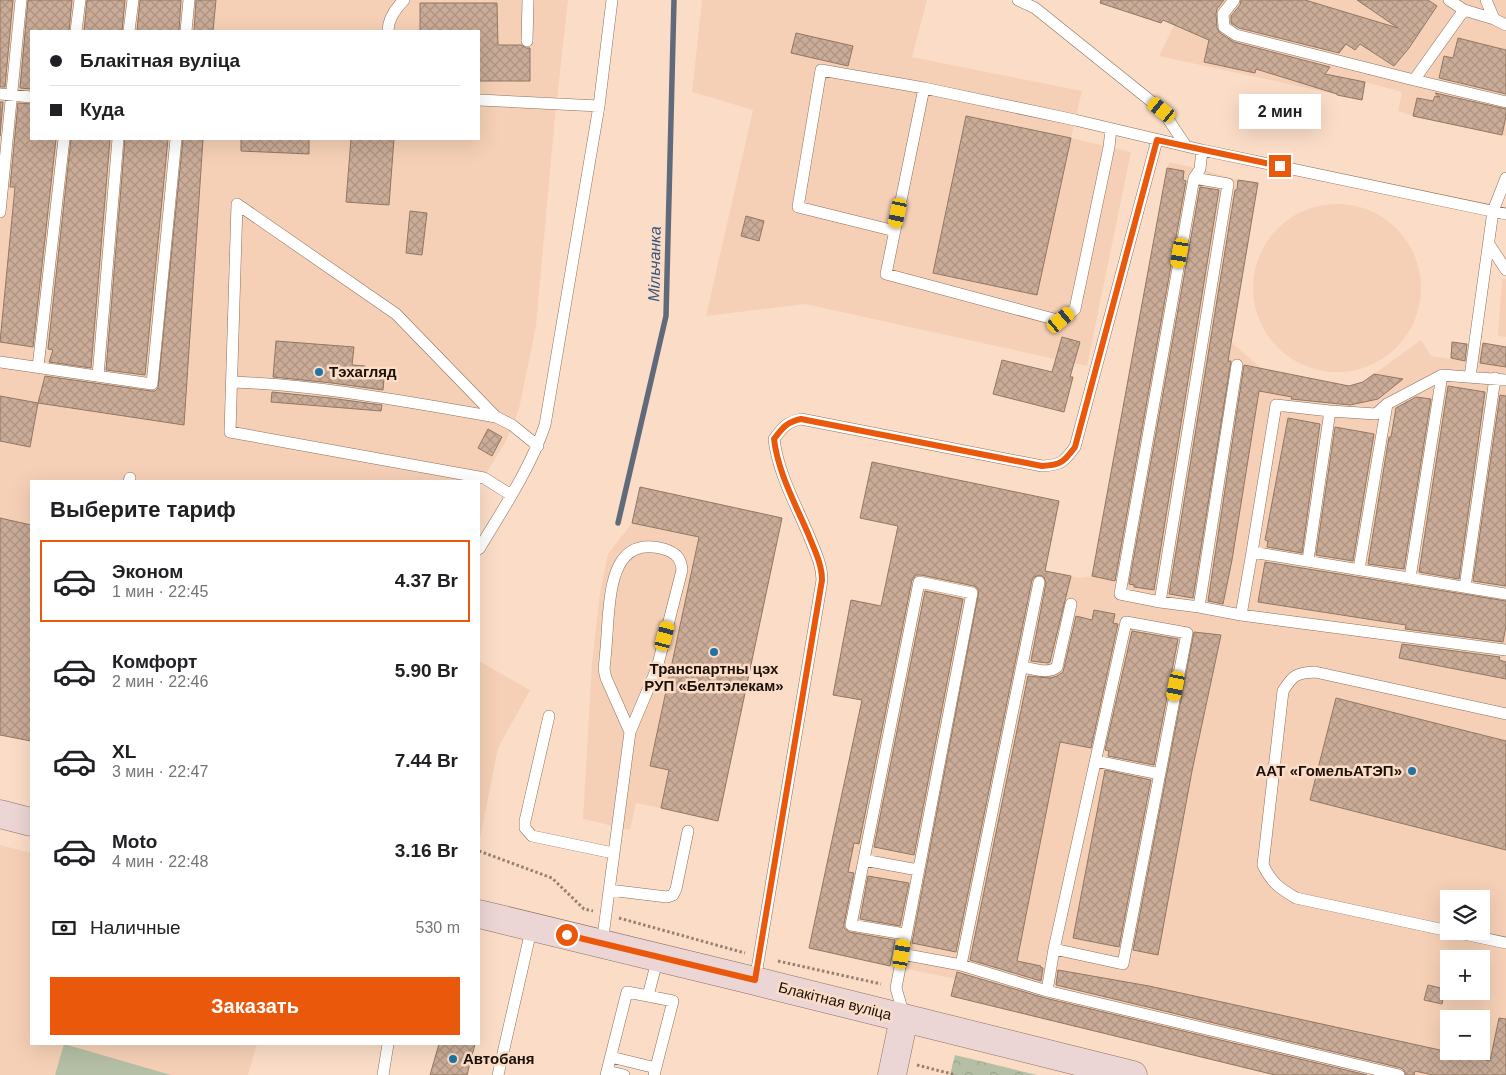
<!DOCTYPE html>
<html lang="ru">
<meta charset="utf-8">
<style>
body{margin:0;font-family:Arial,sans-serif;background:#f2f2f2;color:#202124;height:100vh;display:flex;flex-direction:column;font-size:19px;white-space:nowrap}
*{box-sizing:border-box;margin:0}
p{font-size:16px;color:#757577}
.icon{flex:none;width:28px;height:28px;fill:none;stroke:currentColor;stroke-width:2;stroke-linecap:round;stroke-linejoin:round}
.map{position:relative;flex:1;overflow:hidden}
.drawer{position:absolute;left:30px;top:480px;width:450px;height:565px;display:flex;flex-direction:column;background:#fff;border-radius:0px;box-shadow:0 5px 20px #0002}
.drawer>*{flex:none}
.guide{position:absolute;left:30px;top:30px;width:450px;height:110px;border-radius:0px;box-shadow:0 5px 20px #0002;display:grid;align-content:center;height:110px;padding:0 20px;background:#fff}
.controls{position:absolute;left:1440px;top:890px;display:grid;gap:10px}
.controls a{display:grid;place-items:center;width:50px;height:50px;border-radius:0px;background:#fff;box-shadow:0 5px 20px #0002;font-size:25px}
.end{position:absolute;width:22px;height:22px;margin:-11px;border:6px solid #ea580c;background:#fff;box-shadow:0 0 0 2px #fff}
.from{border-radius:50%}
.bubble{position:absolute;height:35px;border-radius:0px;background:#fff;box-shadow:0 5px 20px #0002;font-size:16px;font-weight:700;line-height:35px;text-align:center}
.car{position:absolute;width:15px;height:30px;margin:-15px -8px;border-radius:6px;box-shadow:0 0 4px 1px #0007;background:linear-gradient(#f5c518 24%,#345 0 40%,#f5c518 0 76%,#345 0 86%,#f5c518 0)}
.guide b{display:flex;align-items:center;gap:18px;height:48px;font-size:19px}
.guide b+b{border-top:1px solid #e0e0e0}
.guide i{width:12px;height:12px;background:#202124}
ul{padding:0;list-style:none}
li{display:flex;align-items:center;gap:15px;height:82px;margin:0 10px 8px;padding:0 10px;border:2px solid transparent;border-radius:0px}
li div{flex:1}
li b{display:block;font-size:19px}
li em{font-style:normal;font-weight:700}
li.selected{border-color:#ea580c}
li>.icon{width:45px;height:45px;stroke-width:1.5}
h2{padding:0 20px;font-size:22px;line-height:60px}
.pay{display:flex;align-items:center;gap:12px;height:55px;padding:0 20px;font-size:19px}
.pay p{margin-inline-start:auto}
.action{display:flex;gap:10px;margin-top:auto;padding:10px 20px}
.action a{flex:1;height:58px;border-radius:0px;background:#ea580c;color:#fff;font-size:20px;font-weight:700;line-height:58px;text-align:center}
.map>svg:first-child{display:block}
</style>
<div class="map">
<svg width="1506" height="1075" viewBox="0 0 1506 1075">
<defs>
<pattern id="park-crowns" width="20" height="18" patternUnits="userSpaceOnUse" patternTransform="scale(1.25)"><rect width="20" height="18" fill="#b4bfa5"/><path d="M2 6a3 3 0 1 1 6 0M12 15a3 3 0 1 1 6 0" fill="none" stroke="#9aa38d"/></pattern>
<pattern id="building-cross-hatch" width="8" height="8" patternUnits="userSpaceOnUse" patternTransform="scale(1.25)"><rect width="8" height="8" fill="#caac98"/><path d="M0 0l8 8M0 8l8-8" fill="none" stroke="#ad9382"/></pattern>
</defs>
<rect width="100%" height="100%" fill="#fbddc7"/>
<path fill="#f5d0b6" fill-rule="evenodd" d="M 0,0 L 568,0 L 555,117 L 536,326 L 519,409 L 506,441 L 479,485 L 479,481 L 31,481 L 31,741 L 0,735 ZM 31,31 L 479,31 L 479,139 L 31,139 Z
M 702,0 L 927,0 L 912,57 L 1082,91 L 1071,138 L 1131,152 L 1087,366 L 805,304 L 706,316 L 753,110 L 692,92 Z
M 1193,0 L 1506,0 L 1506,136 L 1413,116 L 1398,111 L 1402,92 L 1365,82 L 1362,100 L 1159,56 L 1174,25 Z
M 1169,162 L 1200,169 L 1238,180 L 1258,183 L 1231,342 L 1262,369 L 1349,386 L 1363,382 L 1421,340 L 1431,356 L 1450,359 L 1452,342 L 1482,347 L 1483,343 L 1506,347 L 1506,1075 L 1275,1075 L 951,996 L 955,979 L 809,948 L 895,542 L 1032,571 L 1052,572 L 1079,578 L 1092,576 ZM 1449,899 L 1481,899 L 1481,931 L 1449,931 ZM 1449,959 L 1481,959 L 1481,991 L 1449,991 ZM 1449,1019 L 1481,1019 L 1481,1051 L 1449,1051 Z
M1253 288a84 84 0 1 1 168 0a84 84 0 1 1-168 0Z
M 1502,279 L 1506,279 L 1506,337 L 1498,336 Z
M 640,487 L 782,518 L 718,820 L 636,803 L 630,830 L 583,819 L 592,662 L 600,593 L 608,554 L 632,523 Z
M 479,661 L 530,690 L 498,748 L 480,838 L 479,838 Z
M 0,845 L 31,853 L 31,1044 L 257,1044 L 248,1075 L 0,1075 Z"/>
<path fill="url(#park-crowns)" d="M 955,1055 L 1037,1075 L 950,1075 Z"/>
<path fill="#b4bfa5" d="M 64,1044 L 171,1075 L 55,1075 Z"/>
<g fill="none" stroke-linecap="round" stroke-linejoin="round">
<path stroke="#606a7a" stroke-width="5.5" d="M 618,523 L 666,316 L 674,0"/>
</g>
<path fill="url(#building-cross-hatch)" stroke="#927763" d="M 0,0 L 13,0 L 5,87 L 0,87 Z
M 28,0 L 72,0 L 69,31 L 31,31 L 31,89 L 20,88 Z
M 87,0 L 125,0 L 122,31 L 84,31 Z
M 140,0 L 181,0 L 179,31 L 137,31 Z
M 196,0 L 216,0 L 213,31 L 194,31 Z
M 1101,0 L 1224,0 L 1217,9 L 1216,14 L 1217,28 L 1220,33 L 1234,42 L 1330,67 L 1325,74 L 1365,82 L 1362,100 L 1337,95 L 1337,94 L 1256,69 L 1255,73 L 1204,62 L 1209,40 L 1163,20 L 1161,23 L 1100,3 Z
M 1241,0 L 1305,0 L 1398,28 L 1357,0 L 1428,0 L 1437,6 L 1409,48 L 1394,66 L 1360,44 L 1355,50 L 1346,44 L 1339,53 L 1239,28 L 1231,23 L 1231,16 L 1240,5 Z
M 420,3 L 497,3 L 498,45 L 521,45 L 526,48 L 530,48 L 530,81 L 479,81 L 479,31 L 420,31 Z
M 796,33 L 853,46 L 848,66 L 791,53 Z
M 1458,38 L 1506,50 L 1506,94 L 1439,78 L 1444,56 L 1453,58 Z
M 1435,93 L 1506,109 L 1506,116 L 1502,135 L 1413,116 L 1417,98 L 1433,101 L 1435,96 L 1440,97 Z
M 0,102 L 3,102 L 0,136 Z
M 18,103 L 31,104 L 31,139 L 56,139 L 33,347 L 0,342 L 15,187 L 10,187 Z
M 966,116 L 1071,138 L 1037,295 L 933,273 Z
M 71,139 L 110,139 L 91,368 L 49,362 L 53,350 L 48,349 Z
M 125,139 L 168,139 L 145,375 L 106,370 Z
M 183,139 L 203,139 L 184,425 L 38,403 L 45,376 L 151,391 L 155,391 L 158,388 Z
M 241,139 L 309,139 L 309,154 L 241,151 Z
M 351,139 L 394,139 L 389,205 L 346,202 Z
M 1167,168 L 1184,171 L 1183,180 L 1186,181 L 1115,581 L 1092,576 Z
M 1238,180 L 1258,183 L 1228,361 L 1231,361 L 1193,598 L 1169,594 L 1235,190 L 1237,190 Z
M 1200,187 L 1219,190 L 1154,590 L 1134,587 L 1134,585 L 1129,584 Z
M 410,211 L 427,213 L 422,255 L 406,253 Z
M 746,216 L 764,221 L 759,241 L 741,236 Z
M 1062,337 L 1080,342 L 1070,377 L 1073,377 L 1064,412 L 993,394 L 1002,360 L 1052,372 Z
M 276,341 L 354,347 L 352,365 L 365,366 L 364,377 L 384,379 L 383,390 L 332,383 L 273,377 Z
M 1452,342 L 1467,344 L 1465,361 L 1451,358 Z
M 1483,343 L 1506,347 L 1506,367 L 1480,363 Z
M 1244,365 L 1349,386 L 1363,382 L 1374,374 L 1403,379 L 1378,399 L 1350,405 L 1291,399 L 1292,397 L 1259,391 L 1232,560 L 1223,604 L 1208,601 Z
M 1448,386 L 1485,392 L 1459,579 L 1419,572 Z
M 272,392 L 330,398 L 382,405 L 381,411 L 271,402 Z
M 1500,395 L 1506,396 L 1506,586 L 1473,581 Z
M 0,396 L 38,403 L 30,447 L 0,441 Z
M 1416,397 L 1431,399 L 1404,569 L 1368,564 L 1389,437 L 1391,437 L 1396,408 Z
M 1288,418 L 1320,424 L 1302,553 L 1267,547 L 1268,541 L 1265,540 Z
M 1335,427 L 1374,434 L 1353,561 L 1316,555 Z
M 488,429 L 502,437 L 492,456 L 478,448 Z
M 872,462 L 1059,501 L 1045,571 L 1071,576 L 1050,662 L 1048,663 L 1031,661 L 1046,583 L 1044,577 L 1040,575 L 1034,577 L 1032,580 L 956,952 L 912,943 L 979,591 L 977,588 L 974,586 L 921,575 L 916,575 L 912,580 L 859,844 L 854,843 L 848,872 L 854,873 L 844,924 L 844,928 L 849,932 L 895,940 L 890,966 L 809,948 L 862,700 L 833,695 L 851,600 L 881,606 L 898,526 L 860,518 Z
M 640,487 L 782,518 L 718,821 L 661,808 L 669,770 L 650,766 L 699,537 L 632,523 Z
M 0,518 L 31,525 L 31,741 L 0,735 Z
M 1265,562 L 1506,601 L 1506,626 L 1503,642 L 1405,629 L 1406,625 L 1258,602 Z
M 925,591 L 963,599 L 914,855 L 874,847 Z
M 1094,610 L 1115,614 L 1113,623 L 1118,624 L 1091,748 L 1060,742 L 1017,961 L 1041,966 L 1040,967 L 1043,968 L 1041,981 L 970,960 L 1028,676 L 1050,678 L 1057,676 L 1063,672 L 1076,616 L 1092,620 Z
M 1132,631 L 1178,639 L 1154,765 L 1108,756 L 1109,751 L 1105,750 Z
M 1194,632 L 1221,635 L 1192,771 L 1158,955 L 1133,950 Z
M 1402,644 L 1500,657 L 1499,660 L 1506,662 L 1506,679 L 1399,658 Z
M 1336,698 L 1506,741 L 1506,850 L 1310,800 Z
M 1105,770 L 1151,780 L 1119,947 L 1073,938 Z
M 868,876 L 909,883 L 900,926 L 860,919 Z
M 1058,970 L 1149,986 L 1490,1061 L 1499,1018 L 1506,1019 L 1506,1075 L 1433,1075 L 1415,1071 L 1414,1075 L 1406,1075 L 1404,1070 L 1401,1068 L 1056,985 Z
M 957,972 L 1045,998 L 1367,1075 L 1275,1075 L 951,996 Z
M 1428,985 L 1445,989 L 1442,1004 L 1424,1000 Z
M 439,1044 L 475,1044 L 467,1075 L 430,1075 Z"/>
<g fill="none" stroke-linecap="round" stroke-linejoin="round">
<defs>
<path id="lane" d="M 1018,0 L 1035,8 L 1162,110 L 1186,146
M 1234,0 L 1223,14 L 1224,27 L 1236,35 L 1414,80 L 1506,102
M 1449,0 L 1464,10 L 1494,19 L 1506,25
M 1486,0 L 1494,19
M 76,31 L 80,0
M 129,31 L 133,0
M 186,31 L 189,0
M 388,31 C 388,19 395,9 404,0
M 527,41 L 528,0
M 1414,80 L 1464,10
M 0,94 L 31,97
M 479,100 L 599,106
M 1111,129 L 1109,147 L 1075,309 L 1061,321 L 886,274 L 924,88 L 1075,120 L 1202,150 L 1506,214
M 1202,150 L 1200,169 L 1194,178 L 1120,594 L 1160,602 L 1199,607 L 1237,365
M 0,212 L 21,0
M 895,231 L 798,207 L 821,70 L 924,88
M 1489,244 L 1506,270
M 0,362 L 152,384 L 176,139
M 38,367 L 64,139
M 98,376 L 118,139
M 1470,377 L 1493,211 L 1506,178
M 232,382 C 320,385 408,402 496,417
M 129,481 L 130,478
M 511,495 L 484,478 L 230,432 L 237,204 L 396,314 L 496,417 L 512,425 L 538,446
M 479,549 C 503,509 530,469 545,425 L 599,106 L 612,0
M 1252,552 L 1276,405 L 1330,411 L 1376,414 L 1387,404 L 1442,375 L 1506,380
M 1308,560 L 1330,411
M 1359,569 L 1387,404
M 1410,578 L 1442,375
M 1465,587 L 1495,378
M 1160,602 L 1228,184 L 1194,178
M 1199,607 L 1241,615 L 1252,552 L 1506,594
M 1241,615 L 1506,650
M 1022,667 C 1032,668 1048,675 1057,667 L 1071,604
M 549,716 L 525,821 L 525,828 L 532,836 L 613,853
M 1096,761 L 1160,774
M 864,860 L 918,870
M 609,890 L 667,897 L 673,895 L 676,889 L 688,831
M 1449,931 L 1296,898 C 1279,888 1272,883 1263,865 L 1283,691 C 1293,675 1296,673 1315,672 L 1506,714
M 1450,931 L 1506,943
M 602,944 L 630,732 L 657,668 L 682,570 C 681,558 676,553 664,549 C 615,536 611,584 608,619 C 607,636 606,652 604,669 L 606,678 L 630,732
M 902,954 L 961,965 L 1047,991 L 1399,1075
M 961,965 L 1039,582
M 755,981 L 822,580 C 822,565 815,551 809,536 C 796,505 778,473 774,439 C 783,427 787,422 801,419 L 1042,466 C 1061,465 1064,462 1075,447 L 1157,140
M 1047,991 L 1054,949 L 1126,622 L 1187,633 L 1123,964 L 1054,949
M 648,996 L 673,1001 L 654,1075
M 904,1016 L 896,988 L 972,593 L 919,582 L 851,925 L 905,934
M 611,1057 L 656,1068
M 607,1071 L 624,1075
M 383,1075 L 388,1044
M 498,1075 L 532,926
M 606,1075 L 627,992 L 648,996 L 658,957"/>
<path id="secondary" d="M 0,814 L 31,822
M 479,914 L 755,981 L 1133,1075
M 892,1075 L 904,1018"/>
</defs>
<use href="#lane" stroke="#8a6f5c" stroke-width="12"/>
<use href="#secondary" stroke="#8a6f5c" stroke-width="29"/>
<path stroke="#968171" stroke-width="3" stroke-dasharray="2.5 2.5" stroke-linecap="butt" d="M 479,851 L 552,878 L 584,909 L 593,911
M 619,918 L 745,953
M 778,961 L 881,984
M 917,1065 L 956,1075"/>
<use href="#lane" stroke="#fff" stroke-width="11"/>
<use href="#secondary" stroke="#ecd5d5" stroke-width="28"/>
</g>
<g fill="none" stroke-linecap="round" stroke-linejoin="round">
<path stroke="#ea580c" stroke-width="6" d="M 567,935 L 755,980 L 822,580 C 822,565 815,551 809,536 C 796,505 778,473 774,439 C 783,427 787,422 801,419 L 1042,466 C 1061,465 1064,462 1075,447 L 1157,140 L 1280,166"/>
</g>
<g fill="#2073a4" stroke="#fbddc7" stroke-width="2">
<circle cx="319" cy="372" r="5"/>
<circle cx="714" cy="652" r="5"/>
<circle cx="1412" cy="771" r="5"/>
<circle cx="453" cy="1059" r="5"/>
</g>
<g text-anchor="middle" stroke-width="5" stroke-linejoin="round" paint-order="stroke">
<g font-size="15" font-weight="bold" fill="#1b1109" stroke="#fbddc7" text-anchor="start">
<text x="329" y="377">Тэхагляд</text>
<text x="714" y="674" text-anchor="middle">Транспартны цэх<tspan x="714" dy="17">РУП «Белтэлекам»</tspan></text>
<text x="1402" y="776" text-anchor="end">ААТ «ГомельАТЭП»</text>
<text x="463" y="1064">Автобаня</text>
</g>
<g font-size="15" fill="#1b1109" stroke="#fbddc7">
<text transform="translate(835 1001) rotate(14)" y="5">Блакітная вуліца</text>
</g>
<g font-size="16" font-style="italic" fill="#39547c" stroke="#fbddc7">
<text transform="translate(654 264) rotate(-89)" y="6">Мільчанка</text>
</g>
</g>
</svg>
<div class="controls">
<a><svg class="icon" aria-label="layers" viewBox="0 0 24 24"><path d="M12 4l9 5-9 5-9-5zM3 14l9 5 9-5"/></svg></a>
<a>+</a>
<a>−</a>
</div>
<i class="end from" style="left:567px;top:935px"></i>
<i class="end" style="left:1280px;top:166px"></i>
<div class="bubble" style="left:1239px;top:94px;width:82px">2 мин</div>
<i class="car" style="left:1162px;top:110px;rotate:309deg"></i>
<i class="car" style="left:898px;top:213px;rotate:192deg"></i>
<i class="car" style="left:1180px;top:253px;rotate:190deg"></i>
<i class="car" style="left:1061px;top:320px;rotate:50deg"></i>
<i class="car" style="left:665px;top:636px;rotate:15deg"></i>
<i class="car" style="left:1176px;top:686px;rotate:191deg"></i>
<i class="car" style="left:902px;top:954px;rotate:9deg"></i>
<div class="guide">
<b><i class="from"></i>Блакітная вуліца</b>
<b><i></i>Куда</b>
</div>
<section class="drawer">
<h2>Выберите тариф</h2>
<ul>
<li class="selected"><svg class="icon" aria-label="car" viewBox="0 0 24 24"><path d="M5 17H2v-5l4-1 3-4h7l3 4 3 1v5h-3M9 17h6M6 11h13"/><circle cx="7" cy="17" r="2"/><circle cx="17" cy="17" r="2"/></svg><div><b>Эконом</b><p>1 мин · 22:45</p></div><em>4.37 Br</em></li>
<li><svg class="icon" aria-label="car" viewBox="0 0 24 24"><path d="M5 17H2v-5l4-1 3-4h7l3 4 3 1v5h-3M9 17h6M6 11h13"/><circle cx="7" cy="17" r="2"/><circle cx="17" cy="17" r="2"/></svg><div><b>Комфорт</b><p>2 мин · 22:46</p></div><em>5.90 Br</em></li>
<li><svg class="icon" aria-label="car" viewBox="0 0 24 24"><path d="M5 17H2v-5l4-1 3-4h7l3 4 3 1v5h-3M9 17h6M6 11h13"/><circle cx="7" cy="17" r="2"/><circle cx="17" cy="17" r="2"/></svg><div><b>XL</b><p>3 мин · 22:47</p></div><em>7.44 Br</em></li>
<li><svg class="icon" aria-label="car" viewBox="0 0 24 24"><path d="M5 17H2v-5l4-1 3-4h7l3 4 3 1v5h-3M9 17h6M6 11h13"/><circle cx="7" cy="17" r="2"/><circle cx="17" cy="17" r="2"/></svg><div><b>Moto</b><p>4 мин · 22:48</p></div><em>3.16 Br</em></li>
</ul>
<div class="pay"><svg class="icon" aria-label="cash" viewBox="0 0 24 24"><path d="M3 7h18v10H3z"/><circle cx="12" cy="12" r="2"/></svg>Наличные<p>530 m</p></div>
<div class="action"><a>Заказать</a></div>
</section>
</div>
